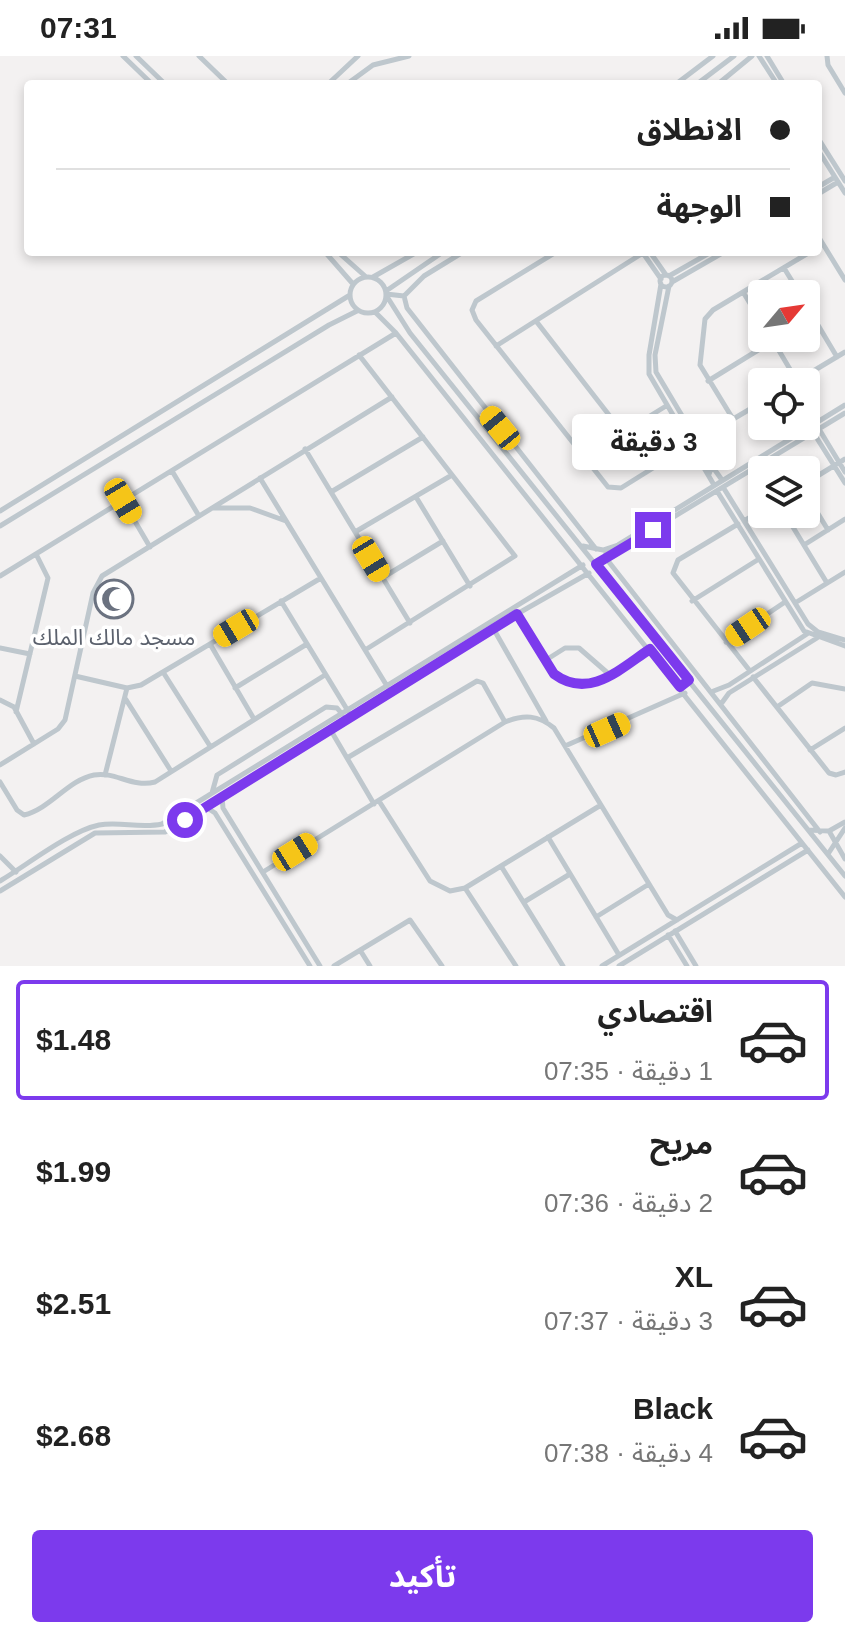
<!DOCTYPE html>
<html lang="ar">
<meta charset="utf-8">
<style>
body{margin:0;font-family:Arial,"Noto Sans Arabic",sans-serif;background:#f2f2f2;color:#222;direction:rtl;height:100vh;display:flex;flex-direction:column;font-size:30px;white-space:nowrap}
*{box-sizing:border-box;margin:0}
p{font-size:26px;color:#767676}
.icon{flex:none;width:44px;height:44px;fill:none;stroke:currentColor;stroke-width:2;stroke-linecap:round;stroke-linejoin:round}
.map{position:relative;height:910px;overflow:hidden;direction:ltr}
.drawer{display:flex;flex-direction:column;background:#fff;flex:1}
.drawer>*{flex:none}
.banner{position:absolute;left:24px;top:24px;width:798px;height:176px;border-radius:8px;box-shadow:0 4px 12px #0003;direction:rtl;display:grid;align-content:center;height:176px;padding:0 32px;background:#fff}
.needle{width:52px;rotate:61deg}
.controls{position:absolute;left:748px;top:224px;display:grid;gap:16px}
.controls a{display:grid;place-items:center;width:72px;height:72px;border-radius:8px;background:#fff;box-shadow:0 4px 12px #0003;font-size:40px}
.end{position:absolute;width:36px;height:36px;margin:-18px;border:10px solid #7c3aed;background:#fff;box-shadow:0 0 0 4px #fff}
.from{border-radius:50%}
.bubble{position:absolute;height:56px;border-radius:8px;background:#fff;box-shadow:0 4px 12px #0003;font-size:26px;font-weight:700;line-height:56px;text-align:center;direction:rtl}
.car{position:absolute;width:24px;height:48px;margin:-24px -12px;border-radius:10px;box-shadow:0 0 6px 2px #0007;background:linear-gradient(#f5c518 24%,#345 0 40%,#f5c518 0 76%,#345 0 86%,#f5c518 0)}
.banner b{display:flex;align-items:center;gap:28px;height:76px;font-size:30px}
.banner b+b{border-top:2px solid #e0e0e0}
.banner i{width:20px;height:20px;background:#222}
ul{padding:14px 0 0;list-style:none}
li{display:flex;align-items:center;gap:24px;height:120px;margin:0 16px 12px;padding:0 16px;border:4px solid transparent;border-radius:8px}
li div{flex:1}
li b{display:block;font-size:30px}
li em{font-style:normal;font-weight:700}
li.on{border-color:#7c3aed}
li>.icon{width:72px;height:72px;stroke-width:1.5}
.cta{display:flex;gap:16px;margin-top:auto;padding:16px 32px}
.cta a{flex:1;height:92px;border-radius:8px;background:#7c3aed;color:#fff;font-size:32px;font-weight:700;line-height:92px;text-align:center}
.status{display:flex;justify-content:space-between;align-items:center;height:56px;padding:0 40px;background:#fff;direction:ltr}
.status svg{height:22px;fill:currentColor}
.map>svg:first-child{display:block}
</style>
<div class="status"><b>07:31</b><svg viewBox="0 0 49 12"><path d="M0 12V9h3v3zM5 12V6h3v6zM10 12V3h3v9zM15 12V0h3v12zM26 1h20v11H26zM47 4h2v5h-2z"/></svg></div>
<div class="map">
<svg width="845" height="910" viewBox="0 0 845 910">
<rect width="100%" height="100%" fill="#f3f1f1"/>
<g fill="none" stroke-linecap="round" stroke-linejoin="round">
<path stroke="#bec7cd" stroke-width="5" d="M 123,0 L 152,28
M 136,0 L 165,28
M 199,0 L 228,28
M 759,0 L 777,28
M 767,0 L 784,28
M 827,0 L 828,9 L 845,37
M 328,28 L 358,0
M 347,28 L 373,9 L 409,0
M 676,28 L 713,0
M 697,28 L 734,0
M 718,28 L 752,0
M 818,82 L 845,125
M 818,94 L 845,137
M 818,131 L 835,121
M 818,138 L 838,126
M 818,180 L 845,224
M 325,196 L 353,228
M 338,196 L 365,220
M 463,196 L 424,220 L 404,240 L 407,252 L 596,493
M 556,196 L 476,245 L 472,254 L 476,264 L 608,431 L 621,432 L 690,389
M 650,196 L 666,219
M 643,197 L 661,223
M 784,212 L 800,238
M660 225a6 6 0 1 1 12 0a6 6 0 1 1-12 0Z
M 669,220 L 711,196
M350 239a18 18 0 1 1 36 0a18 18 0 1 1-36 0Z
M 373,221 L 417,196
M 672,226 L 724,196
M 661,228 L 649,299 L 649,318 L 714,429
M 669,230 L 655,299 L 656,316 L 712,410 L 709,418
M 386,235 L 443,196
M 743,236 L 762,267
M 386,238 L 404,240
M 386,239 L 410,277 L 845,820
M 806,249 L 837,301
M 375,256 L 396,277 L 845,841
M 536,265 L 623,377
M 772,283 L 797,325
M 496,290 L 643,197
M 359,299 L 515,500 L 365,594
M 708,325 L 773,285
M 795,326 L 845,296
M 733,363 L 700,309 L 705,263 L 713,254 L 810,196
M 819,373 L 845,416
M 813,376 L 845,427
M 696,385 L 762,346
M 305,393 L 410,567
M 584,401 L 666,350
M 712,410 L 722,424
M 172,415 L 199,460
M 260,422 L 387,630
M 806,427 L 845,403
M 723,431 L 808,568 L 818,576 L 845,584
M 717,435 L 804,575 L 845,590
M 331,436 L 423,381
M 806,438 L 828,474
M 416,441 L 470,530
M 123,445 L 150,491
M 214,452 L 250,452 L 286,465
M 0,455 L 350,239
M 785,458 L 827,527
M 744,465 L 762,454
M 738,468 L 678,504 L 673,517 L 750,615
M 0,470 L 329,269 L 357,255
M 355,476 L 452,419
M 804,489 L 845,463
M 583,490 L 603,494 L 618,489 L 845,349
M 607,493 L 605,501 L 820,776
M 596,508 L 845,357
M 0,520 L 396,277
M 382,522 L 443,485
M 281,545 L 348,655
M 692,545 L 759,503
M 795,547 L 845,516
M 517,558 C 568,640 565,649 650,593
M 493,572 L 546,665
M 726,586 L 785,546
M 210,588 L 254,663
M 0,592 L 30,598
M 546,604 L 565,592 L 579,592 L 610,619
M 163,616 L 210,690
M 75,620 L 127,632 L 141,629 L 321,522
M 753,621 L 829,717 L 836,719 L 845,716
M 235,632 L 307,588
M 711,636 L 729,629 L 807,578
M 125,642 L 171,715
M 0,644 L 14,651 L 34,688
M 721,648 L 729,637 L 817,582
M 777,651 L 812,627 L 845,633
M 16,656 L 48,522 L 36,498
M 330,673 L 374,748
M 565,690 L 685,637
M 810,694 L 845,672
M 347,702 L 477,625 L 483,627 L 505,666
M 0,709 L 58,673 L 65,664 L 93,537 L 102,520 L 392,341
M 105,719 L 127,632
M 0,726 L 17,754 L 24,759 C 50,753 68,724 94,719 C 115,715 132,732 155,726 L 325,619
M 212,737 L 217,719 L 326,651 L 337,652 L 342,658
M 222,741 L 223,752 L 320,910
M 379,745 L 430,825 L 450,835 L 465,832 L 601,749
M 206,751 L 215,757 L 310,910
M 809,774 L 829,775 L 845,766
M 829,775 L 845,803
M 548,781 L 619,899
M 828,798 L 845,772
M 0,800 L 16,816
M 501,810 L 563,910
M 263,816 L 505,666 C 524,658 538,659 554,672 L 668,859 L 677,864
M 0,825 C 27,809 70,775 99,769 C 120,765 140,773 162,768 L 583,509
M 465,832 L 516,910
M 0,835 L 95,777 L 165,776 L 517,558 L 589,517
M 524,846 L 570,818
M 596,861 L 649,828
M 675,875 L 696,910
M 668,879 L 687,910
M 360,894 L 370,910
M 334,910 L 410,864 L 442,910
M 602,910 L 802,787
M 619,910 L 808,794"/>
</g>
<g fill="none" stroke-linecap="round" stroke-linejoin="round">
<path stroke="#7c3aed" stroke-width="10" d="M 185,764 L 517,558 L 554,618 C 589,644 620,613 650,593 L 680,631 L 689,624 L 596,508 L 653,474"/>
</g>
<defs>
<symbol id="mosque-ring" viewBox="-11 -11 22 22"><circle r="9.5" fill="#fff" stroke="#6b7280" stroke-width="1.5"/><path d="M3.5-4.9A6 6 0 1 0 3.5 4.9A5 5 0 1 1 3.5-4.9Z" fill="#6b7280"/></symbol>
</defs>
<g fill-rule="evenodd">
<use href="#mosque-ring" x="92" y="521" width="44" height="44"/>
</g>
<g text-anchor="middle" stroke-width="7" stroke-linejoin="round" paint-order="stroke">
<g font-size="22" fill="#5b616d" stroke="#fff">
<text x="114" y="589">مسجد مالك الملك</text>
</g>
</g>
</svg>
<div class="controls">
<a><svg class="needle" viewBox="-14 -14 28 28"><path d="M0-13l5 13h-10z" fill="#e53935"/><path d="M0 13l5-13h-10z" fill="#767676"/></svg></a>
<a><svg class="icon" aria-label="locate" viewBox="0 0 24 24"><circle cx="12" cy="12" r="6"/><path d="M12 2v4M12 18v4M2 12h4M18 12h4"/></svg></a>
<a><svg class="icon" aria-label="layers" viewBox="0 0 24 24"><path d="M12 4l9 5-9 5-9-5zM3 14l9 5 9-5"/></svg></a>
</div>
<i class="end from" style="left:185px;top:764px"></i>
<i class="end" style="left:653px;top:474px"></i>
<div class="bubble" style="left:572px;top:358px;width:164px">3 دقيقة</div>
<i class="car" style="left:500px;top:372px;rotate:321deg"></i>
<i class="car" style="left:123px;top:445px;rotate:149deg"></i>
<i class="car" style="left:371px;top:503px;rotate:149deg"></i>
<i class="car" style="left:748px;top:571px;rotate:236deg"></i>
<i class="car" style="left:236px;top:572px;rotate:239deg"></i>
<i class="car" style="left:607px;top:674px;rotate:66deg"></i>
<i class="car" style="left:295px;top:796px;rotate:58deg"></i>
<div class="banner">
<b><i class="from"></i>الانطلاق</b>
<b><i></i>الوجهة</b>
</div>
</div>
<section class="drawer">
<ul>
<li class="on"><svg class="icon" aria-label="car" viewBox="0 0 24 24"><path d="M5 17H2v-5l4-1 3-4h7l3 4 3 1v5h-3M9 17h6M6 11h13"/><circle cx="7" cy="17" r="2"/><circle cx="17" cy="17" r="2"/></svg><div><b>اقتصادي</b><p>1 دقيقة · 07:35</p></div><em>$1.48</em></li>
<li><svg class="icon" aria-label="car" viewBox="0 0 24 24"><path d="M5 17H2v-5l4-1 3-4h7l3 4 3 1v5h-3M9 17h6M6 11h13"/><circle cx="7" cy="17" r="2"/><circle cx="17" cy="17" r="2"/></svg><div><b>مريح</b><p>2 دقيقة · 07:36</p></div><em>$1.99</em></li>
<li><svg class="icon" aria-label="car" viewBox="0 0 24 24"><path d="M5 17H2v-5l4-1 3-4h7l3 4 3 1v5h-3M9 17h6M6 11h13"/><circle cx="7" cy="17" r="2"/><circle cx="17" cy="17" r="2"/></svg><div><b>XL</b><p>3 دقيقة · 07:37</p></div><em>$2.51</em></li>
<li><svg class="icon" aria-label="car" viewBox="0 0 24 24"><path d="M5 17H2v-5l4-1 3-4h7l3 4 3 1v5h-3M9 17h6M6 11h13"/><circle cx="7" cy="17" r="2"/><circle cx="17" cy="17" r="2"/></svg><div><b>Black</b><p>4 دقيقة · 07:38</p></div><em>$2.68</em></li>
</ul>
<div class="cta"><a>تأكيد</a></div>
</section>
